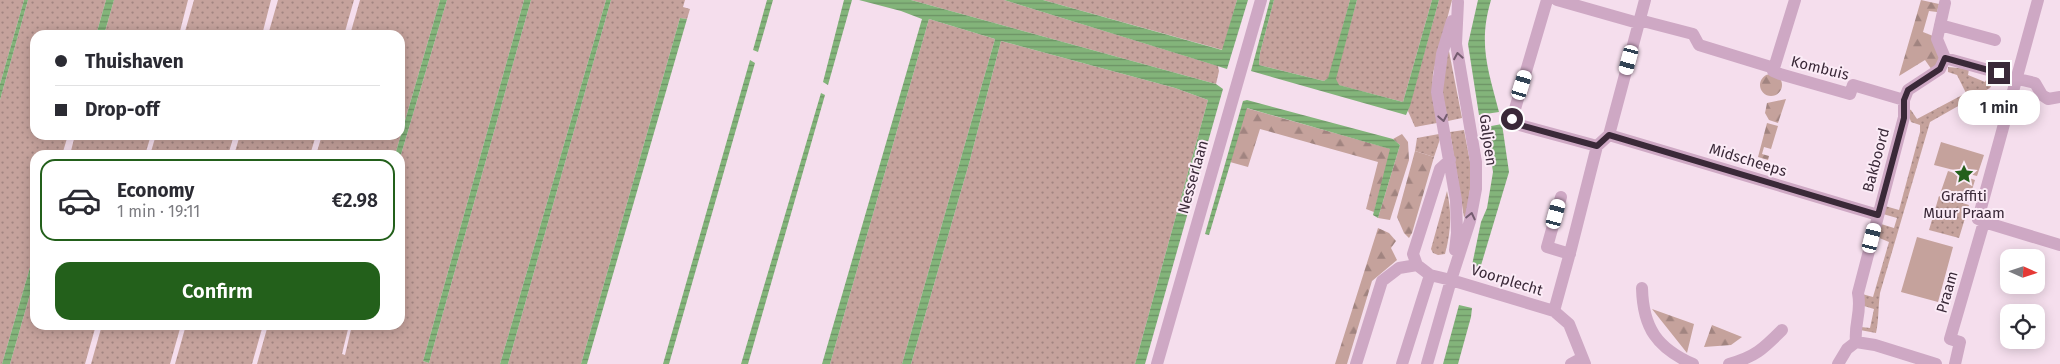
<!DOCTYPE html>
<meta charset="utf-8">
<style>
body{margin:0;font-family:"Fira Sans",sans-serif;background:#f2f2f3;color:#2b2b33;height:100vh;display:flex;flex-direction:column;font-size:19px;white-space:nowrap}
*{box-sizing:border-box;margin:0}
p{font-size:16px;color:#7c7c81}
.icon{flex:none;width:28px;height:28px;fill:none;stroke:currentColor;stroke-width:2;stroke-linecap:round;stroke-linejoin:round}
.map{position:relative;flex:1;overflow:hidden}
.sheet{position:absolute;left:30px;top:150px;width:375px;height:180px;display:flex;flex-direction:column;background:#fff;border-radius:15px;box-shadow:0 2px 12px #0003}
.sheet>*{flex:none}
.hud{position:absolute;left:30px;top:30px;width:375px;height:110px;border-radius:15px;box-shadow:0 2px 12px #0003;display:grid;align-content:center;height:110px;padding:0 25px;background:#fff}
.needle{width:32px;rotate:93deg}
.controls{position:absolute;left:2000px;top:249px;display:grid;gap:10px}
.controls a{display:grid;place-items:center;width:45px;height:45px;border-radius:10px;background:#fff;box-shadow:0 2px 12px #0003;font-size:25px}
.end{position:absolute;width:22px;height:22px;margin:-11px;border:6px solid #3a2938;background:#fff;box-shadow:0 0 0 2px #fff}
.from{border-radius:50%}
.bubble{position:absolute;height:35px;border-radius:15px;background:#fff;box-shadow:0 2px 12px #0003;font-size:16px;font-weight:600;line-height:35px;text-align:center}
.car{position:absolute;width:15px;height:30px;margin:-15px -8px;border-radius:6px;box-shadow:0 0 4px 1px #0007;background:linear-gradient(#fff 24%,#345 0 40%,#fff 0 76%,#345 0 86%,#fff 0)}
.hud b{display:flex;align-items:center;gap:18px;height:48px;font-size:19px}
.hud b+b{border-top:1px solid #e1e1e2}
.hud i{width:12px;height:12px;background:#2b2b33}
ul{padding:9px 0 0;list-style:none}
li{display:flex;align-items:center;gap:15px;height:82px;margin:0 10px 8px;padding:0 15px;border:2px solid transparent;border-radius:15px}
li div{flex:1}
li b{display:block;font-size:19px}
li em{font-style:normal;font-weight:600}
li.on{border-color:#23601b}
li>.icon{width:45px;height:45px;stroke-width:1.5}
.action{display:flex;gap:10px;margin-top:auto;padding:10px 25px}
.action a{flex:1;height:58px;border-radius:15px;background:#23601b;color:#fff;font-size:20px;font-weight:600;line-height:58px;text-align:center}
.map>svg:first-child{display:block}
</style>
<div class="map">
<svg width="2060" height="364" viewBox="0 0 2060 364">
<defs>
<pattern id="green-dots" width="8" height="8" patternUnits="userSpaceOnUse" patternTransform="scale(1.25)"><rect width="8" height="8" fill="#c5a29c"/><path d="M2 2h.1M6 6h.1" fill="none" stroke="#a18480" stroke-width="1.8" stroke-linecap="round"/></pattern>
<pattern id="forest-firs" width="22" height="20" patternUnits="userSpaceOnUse" patternTransform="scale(1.25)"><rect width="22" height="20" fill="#c5a29c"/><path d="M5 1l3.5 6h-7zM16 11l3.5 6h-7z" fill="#a18480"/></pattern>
<pattern id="water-rules" width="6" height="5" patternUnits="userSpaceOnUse" patternTransform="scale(1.25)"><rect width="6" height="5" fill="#83b47a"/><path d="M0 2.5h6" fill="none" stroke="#6c9265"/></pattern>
</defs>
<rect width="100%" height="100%" fill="#f5deed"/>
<path fill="url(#green-dots)" d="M 0,0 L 24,0 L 0,84 Z
M 28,0 L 106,0 L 96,35 L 35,35 L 35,135 L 68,135 L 62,155 L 35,155 L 35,250 L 2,364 L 0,364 L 0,100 Z
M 114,0 L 188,0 L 179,35 L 104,35 Z
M 194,0 L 271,0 L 262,35 L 184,35 Z
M 278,0 L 354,0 L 344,35 L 268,35 Z
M 360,0 L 440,0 L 395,155 L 316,155 L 322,135 L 400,135 L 400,35 L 350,35 Z
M 447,0 L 524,0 L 423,361 L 429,363 L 531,0 L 606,0 L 500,364 L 257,364 L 268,325 L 349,325 L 342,354 L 345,355 L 352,325 L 400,325 L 400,158 Z
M 611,0 L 685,0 L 683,7 L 690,9 L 687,19 L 680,18 L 581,364 L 508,364 Z
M 911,0 L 1004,0 L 1218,66 L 1219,71 L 1216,84 Z
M 1043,0 L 1237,0 L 1223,50 Z
M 1274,0 L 1350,0 L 1329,78 L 1324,81 L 1259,65 L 1260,53 Z
M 1357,0 L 1432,0 L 1403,102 L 1338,85 L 1335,79 Z
M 1439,0 L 1452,0 L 1433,73 L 1432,95 L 1437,123 L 1415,127 L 1408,111 Z
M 929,19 L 995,39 L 902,364 L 830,364 Z
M 1001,41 L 1175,88 L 1208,100 L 1135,364 L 911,364 L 970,160 Z
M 1448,46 L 1462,118 L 1448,121 L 1442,91 Z
M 1948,67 L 1969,69 L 1968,75 L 1985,82 L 1988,76 L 1995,79 L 1990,88 L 1930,122 L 1880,293 C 1878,307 1879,320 1876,333 L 1860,330 L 1861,327 L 1870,328 L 1874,309 L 1864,306 L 1862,294 L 1873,297 L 1889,242 L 1877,237 L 1881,224 L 1894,228 L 1897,218 L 1883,214 L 1885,206 L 1899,210 L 1920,132 L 1920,125 L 1911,122 L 1906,108 L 1911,110 L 1917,119 L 1966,93 L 1957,75 L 1948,72 Z
M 1464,130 L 1472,172 L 1467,215 L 1464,217 L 1450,132 Z
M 1439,134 L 1440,139 L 1434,157 L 1415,151 L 1417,138 Z
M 75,135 L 151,135 L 145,155 L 70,155 Z
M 156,135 L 234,135 L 228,155 L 150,155 Z
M 240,135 L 316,135 L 310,155 L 234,155 Z
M 1447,191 C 1452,213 1451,232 1445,254 L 1438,255 L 1433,253 L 1431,249 Z
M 1939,196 L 1969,205 L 1959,238 L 1929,230 Z
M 35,277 L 35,325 L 96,325 L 85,364 L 10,364 Z
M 102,325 L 181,325 L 170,364 L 91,364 Z
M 186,325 L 263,325 L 252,364 L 175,364 Z"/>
<path fill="url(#forest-firs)" d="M 1921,0 L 1939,4 L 1937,12 L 1929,11 L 1923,32 L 1933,36 L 1942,56 L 1932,70 L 1925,60 L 1899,76 Z
M1760 85a11 11 0 1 1 22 0a11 11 0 1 1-22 0Z
M 1786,99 L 1778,123 L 1769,120 L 1765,113 L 1767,103 Z
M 1246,108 L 1391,149 L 1374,212 L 1366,209 L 1378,162 L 1260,129 L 1248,167 L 1230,162 Z
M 1767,123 L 1778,126 L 1771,149 L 1764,147 L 1762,154 L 1769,156 L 1768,160 L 1758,157 Z
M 1402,134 L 1408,142 L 1409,160 L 1390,220 L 1378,218 L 1400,145 L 1393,139 Z
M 1415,151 L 1434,157 L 1412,233 L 1409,238 L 1404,233 L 1397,217 Z
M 1378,228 L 1389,233 L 1396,241 L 1391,248 L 1397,260 L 1372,281 L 1347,364 L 1335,364 Z
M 1652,309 L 1694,324 L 1687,353 Z
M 1712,325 L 1742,337 L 1731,345 L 1704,347 Z"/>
<path fill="#c5a29c" d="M 1941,142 L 1984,155 L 1977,176 L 1934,165 Z
M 1948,171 L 1975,180 L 1968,203 L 1940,194 Z
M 1917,237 L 1953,247 L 1938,302 L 1901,292 Z"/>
<path fill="url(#water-rules)" d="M 24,0 L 28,0 L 0,100 L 0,84 Z
M 106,0 L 114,0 L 104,35 L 96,35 Z
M 440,0 L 447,0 L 400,158 L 400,155 L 395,155 Z
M 524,0 L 531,0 L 429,363 L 423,361 Z
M 606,0 L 611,0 L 508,364 L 500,364 Z
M 767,0 L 773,0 L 758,52 L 753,50 Z
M 844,0 L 852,0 L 828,85 L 823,82 Z
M 859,0 L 911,0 L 1216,84 L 1223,89 L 1145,364 L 1135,364 L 1208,100 L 1175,88 L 1001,41 L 970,160 L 911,364 L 902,364 L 995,39 L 929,19 L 830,364 L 822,364 L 922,19 L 901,11 Z
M 1004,0 L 1043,0 L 1222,50 L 1237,0 L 1248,0 L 1227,69 Z
M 1270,0 L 1274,0 L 1260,53 L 1259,65 L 1324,81 L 1328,78 L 1350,0 L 1357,0 L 1336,79 L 1339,85 L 1403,102 L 1432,0 L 1439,0 L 1410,106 L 1406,115 L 1251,71 Z
M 1478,0 L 1491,0 C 1478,44 1488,69 1499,112 L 1479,115 L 1468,44 Z
M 680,18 L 687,19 L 587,364 L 581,364 Z
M 750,60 L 755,63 L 669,364 L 663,364 Z
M 821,93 L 825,95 L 748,364 L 741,364 Z
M 1247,100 L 1393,139 L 1400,145 L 1378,218 L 1373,215 L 1390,149 L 1247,108 L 1209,235 L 1205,234 L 1243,101 Z
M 1502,124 L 1509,172 L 1479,272 L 1471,270 L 1481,222 L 1487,208 L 1493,172 L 1486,127 Z
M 35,250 L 35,277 L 10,364 L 2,364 Z
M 1459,305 L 1472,308 L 1471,317 L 1458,364 L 1443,364 Z"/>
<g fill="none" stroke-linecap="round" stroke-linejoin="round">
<path stroke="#cea8c4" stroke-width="12" d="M 1547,0 L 1512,119 L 1516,124 L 1597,146
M 1557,0 L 1638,23
M 1639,20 L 1693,34 L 1699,45 L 1774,68 L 1773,71 L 1780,74 L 1850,94 L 1853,85 L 1904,100
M 1452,21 L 1442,54 L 1437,92 L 1456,200 L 1457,233 L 1455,250
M 1940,25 L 1995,40
M 1945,58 L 1999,73
M 1774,68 L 1795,0
M 2018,79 L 2035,83 L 2042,95 L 2048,99 L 2060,97
M 1609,135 L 1878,215
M 1450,160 L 1440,169 L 1413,254 L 1417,265 L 1430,275 L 1451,280 L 1554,311 L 1569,324 L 1585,364
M 1561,197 L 1547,247 L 1570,254
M 1984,222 L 2060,245
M 1642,288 C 1643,328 1657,348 1693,364
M 1554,311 L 1571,249 L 1597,146 L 1609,135 L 1645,0
M 1856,342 C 1854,322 1862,313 1858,293 L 1904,117 L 1904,100 L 1908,90 L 1940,69 L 1945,58 L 1937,39 L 1945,3
M 1856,342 L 1875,345 L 1936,364
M 1157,364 L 1261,0
M 1356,364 L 1382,281 L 1399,268 L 1417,265
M 1402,364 L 1430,275
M 1427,364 L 1451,280 L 1470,221 L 1476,189 L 1476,162 L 1456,44 L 1458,2
M 1571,364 L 1582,358
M 1729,364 C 1755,357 1763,349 1782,330
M 1838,364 L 1847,349 L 1856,342
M 1955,364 L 1960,342 L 1950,339 L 1984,222 L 1978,219 L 2038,0"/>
</g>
<defs><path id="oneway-chevron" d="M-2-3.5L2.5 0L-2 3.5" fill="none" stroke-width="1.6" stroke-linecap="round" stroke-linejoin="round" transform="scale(1.25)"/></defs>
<g stroke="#755c70">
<use href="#oneway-chevron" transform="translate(1458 56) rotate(-100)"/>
<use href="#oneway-chevron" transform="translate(1443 118) rotate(79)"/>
<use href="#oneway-chevron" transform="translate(1471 216) rotate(-77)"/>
</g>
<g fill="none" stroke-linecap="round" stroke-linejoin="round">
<path stroke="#3a2938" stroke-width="6" d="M 1512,119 L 1516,124 L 1597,146 L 1609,135 L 1878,215 L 1904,118 L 1904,100 L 1908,90 L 1940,69 L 1945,58 L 1999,73"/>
</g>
<defs>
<symbol id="sight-bare" viewBox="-9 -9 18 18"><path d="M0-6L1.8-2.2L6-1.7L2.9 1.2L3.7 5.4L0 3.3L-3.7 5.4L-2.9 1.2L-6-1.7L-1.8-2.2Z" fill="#23601b" stroke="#fbebf6" stroke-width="2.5" paint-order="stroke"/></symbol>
</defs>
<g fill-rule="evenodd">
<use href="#sight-bare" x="1950" y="160" width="28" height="28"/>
</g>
<g text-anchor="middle" stroke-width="4" stroke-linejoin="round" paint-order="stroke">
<g font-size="15" fill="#3a2938" stroke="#fbebf6">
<text transform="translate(1820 68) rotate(14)" y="5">Kombuis</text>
<text transform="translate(1488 140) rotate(82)" y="5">Galjoen</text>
<text transform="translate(1748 160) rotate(17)" y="5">Midscheeps</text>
<text transform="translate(1876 160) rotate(-75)" y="5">Bakboord</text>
<text transform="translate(1193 177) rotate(-74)" y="5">Nesserlaan</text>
<text transform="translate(1507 280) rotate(17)" y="5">Voorplecht</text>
<text transform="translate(1947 292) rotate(-74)" y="5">Praam</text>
</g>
<g font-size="15" fill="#3a2938" stroke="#fbebf6">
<text x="1964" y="201">Graffiti<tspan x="1964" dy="17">Muur Praam</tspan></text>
</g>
</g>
</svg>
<div class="controls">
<a><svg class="needle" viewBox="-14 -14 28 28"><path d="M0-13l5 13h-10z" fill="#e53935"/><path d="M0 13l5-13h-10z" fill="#7c7c81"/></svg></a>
<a><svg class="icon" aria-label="locate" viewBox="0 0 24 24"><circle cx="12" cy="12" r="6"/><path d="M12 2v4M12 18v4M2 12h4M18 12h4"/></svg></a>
</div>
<i class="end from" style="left:1512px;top:119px"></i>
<i class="end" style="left:1999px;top:73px"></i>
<div class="bubble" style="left:1958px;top:90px;width:82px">1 min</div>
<i class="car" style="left:1629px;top:60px;rotate:195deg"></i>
<i class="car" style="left:1522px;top:85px;rotate:17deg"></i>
<i class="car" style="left:1556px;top:214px;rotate:15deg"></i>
<i class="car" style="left:1872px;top:238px;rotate:14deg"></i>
<div class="hud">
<b><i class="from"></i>Thuishaven</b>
<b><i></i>Drop-off</b>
</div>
<section class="sheet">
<ul>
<li class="on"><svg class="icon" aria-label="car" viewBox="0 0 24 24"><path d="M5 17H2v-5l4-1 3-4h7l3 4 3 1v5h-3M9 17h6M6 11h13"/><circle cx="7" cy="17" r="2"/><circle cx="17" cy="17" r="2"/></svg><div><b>Economy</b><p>1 min · 19:11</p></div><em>€2.98</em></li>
</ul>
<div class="action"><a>Confirm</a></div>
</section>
</div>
